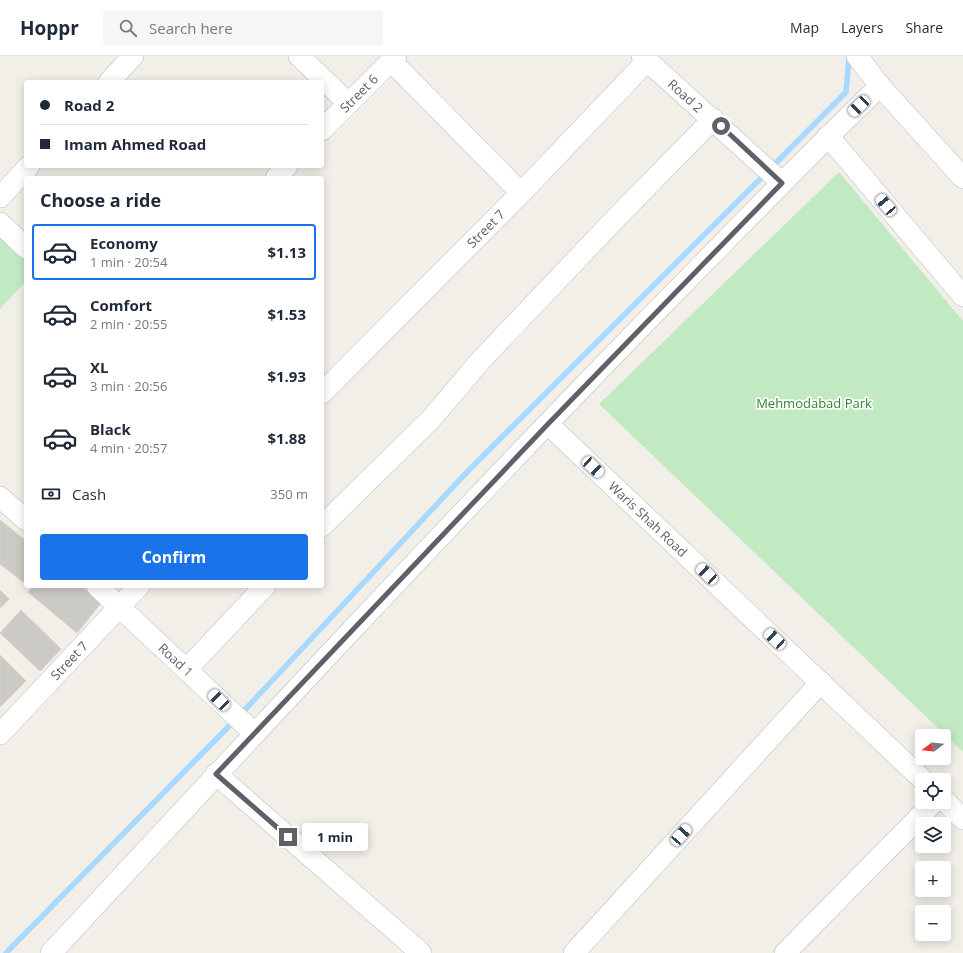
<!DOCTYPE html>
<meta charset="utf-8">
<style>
body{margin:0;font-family:"Open Sans",sans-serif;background:#f6f6f7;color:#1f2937;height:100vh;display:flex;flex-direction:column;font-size:15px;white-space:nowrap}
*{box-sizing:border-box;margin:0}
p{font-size:13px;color:#747a83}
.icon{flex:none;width:22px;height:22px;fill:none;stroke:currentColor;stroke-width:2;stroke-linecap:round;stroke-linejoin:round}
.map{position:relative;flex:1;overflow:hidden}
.details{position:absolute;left:24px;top:120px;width:300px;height:412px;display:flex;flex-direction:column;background:#fff;border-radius:4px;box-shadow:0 2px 10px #0003}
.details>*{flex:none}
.hud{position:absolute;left:24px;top:24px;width:300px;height:88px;border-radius:4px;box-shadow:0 2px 10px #0003;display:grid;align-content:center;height:88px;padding:0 16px;background:#fff}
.needle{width:26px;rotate:254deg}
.fabs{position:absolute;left:915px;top:673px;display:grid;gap:8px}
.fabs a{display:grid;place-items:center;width:36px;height:36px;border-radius:4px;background:#fff;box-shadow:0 2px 10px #0003;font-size:20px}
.end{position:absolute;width:18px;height:18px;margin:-9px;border:5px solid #5e6268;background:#fff;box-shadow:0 0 0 2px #fff}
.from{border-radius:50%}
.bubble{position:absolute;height:28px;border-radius:4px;background:#fff;box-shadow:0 2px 10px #0003;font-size:13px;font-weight:700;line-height:28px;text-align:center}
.car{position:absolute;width:12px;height:24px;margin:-12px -6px;border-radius:5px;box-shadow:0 0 3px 1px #0007;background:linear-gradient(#fff 24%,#345 0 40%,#fff 0 76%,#345 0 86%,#fff 0)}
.hud b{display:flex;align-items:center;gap:14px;height:38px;font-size:15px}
.hud b+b{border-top:1px solid #e0e1e3}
.hud i{width:10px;height:10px;background:#1f2937}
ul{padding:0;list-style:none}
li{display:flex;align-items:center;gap:12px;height:56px;margin:0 8px 6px;padding:0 8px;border:2px solid transparent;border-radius:4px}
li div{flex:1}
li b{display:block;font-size:15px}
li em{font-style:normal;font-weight:700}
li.on{border-color:#1a73e8}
li>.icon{width:36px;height:36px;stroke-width:1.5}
h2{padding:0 16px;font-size:18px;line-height:48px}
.pay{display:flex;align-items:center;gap:10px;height:44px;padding:0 16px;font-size:15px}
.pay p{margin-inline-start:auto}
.action{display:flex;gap:8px;margin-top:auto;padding:8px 16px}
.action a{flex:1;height:46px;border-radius:4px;background:#1a73e8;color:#fff;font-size:16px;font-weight:700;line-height:46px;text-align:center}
header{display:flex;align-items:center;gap:24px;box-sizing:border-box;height:56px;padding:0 20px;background:#fff;border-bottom:1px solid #e0e1e3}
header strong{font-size:19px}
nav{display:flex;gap:22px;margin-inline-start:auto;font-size:14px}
.search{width:280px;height:36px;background:#f6f6f7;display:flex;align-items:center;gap:10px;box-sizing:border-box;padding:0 14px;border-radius:4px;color:#747a83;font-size:15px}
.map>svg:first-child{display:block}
</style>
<header>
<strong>Hoppr</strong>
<div class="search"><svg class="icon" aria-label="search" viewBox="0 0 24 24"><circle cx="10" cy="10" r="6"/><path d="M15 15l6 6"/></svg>Search here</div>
<nav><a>Map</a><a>Layers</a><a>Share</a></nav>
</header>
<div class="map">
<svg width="963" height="897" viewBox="0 0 963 897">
<rect width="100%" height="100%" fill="#f1efe7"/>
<path fill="#c2eac2" d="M 839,116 L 963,265 L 963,696 L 599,348 Z
M 0,178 L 26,202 L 26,225 L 0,253 Z"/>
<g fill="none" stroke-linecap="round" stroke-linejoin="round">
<path stroke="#a9d9ff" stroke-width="5.5" d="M 771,112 L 846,36 L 849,0
M 240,659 L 466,417 L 765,118
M 6,897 L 234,665"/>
</g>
<path fill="#cccac4" stroke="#d7d1c4" d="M 0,464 L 26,485 L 26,521 L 23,526 L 0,508 Z
M 34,530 L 81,530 L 101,547 L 77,577 L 28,536 Z
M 0,534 L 9,543 L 0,552 Z
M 21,554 L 61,593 L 40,615 L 0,577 Z
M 0,599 L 26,625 L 0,651 Z"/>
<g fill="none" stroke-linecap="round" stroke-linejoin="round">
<defs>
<g id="minor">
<path d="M 299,0 L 348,47"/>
<path id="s1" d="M 642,0 L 782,127"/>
<path d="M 857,0 L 880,30 L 963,122"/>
<path d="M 391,5 L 521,137"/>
<path d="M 109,26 L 133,0"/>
<path id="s2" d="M 322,74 L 396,0"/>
<path d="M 828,80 L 963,240"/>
<path d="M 276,122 L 287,110"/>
<path d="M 0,141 L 29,110"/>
<path d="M 0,167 L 26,192"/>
<path id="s3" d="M 322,337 L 521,137 L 647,5"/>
<path id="s4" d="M 548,368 L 923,724"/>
<path d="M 0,441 L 26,464"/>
<path d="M 322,470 L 431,363 L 482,303 L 618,160 L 713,63"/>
<path id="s5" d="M 97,530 L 254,677"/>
<path d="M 187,613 L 265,530"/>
<path id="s6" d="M 0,678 L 139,530"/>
<path d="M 216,718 L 421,897"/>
<path d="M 944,744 L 963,763"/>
<path d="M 51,897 C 244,689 437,481 634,278 C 716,195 796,111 880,30"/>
<path d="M 574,897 L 821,626"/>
<path d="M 785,897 L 934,746"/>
</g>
</defs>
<use href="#minor" stroke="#b9bcc1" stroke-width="22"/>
<use href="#minor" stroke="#fff" stroke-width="21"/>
</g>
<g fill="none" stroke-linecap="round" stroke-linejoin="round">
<path stroke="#5e6268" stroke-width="5" d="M 288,781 L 216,718 L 548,368 L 782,127 L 721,70"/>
</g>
<g text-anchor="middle" stroke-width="3.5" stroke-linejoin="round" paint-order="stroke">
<g font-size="13" fill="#5e6268" stroke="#fff">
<text dy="5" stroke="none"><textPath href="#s2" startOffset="52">Street 6</textPath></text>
<text dy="5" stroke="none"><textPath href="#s1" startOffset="59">Road 2</textPath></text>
<text dy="5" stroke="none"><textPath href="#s3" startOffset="232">Street 7</textPath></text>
<text dy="5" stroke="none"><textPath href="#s4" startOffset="138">Waris Shah Road</textPath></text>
<text dy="5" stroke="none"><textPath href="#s5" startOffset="108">Road 1</textPath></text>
<text dy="5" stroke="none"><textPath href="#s6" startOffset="101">Street 7</textPath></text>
</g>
<g font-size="13" fill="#308533" stroke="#fff">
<text x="814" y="352">Mehmodabad Park</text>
</g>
</g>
</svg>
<div class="fabs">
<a><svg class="needle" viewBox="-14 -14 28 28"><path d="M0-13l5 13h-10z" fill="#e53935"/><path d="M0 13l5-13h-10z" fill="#747a83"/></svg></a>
<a><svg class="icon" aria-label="locate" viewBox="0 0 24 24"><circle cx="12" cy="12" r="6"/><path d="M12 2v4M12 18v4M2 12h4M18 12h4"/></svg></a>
<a><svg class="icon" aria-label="layers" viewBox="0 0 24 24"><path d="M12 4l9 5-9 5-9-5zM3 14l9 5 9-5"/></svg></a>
<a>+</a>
<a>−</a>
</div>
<i class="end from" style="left:721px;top:70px"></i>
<i class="end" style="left:288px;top:781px"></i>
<div class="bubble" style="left:302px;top:767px;width:66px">1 min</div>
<i class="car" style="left:859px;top:50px;rotate:226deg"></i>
<i class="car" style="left:886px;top:149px;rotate:320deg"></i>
<i class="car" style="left:593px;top:411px;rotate:133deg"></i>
<i class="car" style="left:707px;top:518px;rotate:313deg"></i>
<i class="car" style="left:775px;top:583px;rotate:313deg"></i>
<i class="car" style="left:219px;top:644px;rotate:314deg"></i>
<i class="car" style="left:681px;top:779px;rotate:42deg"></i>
<div class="hud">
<b><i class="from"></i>Road 2</b>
<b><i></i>Imam Ahmed Road</b>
</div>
<section class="details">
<h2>Choose a ride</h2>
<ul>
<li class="on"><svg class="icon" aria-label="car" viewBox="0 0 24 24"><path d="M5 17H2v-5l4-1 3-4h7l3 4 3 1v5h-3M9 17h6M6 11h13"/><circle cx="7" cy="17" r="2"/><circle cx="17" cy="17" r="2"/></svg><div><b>Economy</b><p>1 min · 20:54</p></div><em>$1.13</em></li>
<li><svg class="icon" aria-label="car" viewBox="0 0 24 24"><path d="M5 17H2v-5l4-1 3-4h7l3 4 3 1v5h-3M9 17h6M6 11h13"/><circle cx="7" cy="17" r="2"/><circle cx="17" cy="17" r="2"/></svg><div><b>Comfort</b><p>2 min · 20:55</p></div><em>$1.53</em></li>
<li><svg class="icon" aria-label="car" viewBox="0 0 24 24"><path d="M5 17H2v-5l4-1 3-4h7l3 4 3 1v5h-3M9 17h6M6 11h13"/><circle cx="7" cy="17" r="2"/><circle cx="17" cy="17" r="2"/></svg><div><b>XL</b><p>3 min · 20:56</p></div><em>$1.93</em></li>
<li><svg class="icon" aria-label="car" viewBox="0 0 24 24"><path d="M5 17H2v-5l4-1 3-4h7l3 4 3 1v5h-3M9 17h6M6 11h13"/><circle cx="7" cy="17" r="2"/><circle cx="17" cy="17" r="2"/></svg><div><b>Black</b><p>4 min · 20:57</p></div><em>$1.88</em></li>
</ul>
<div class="pay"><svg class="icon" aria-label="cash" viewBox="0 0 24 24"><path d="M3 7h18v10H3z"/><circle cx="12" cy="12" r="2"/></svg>Cash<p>350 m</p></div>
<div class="action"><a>Confirm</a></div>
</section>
</div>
